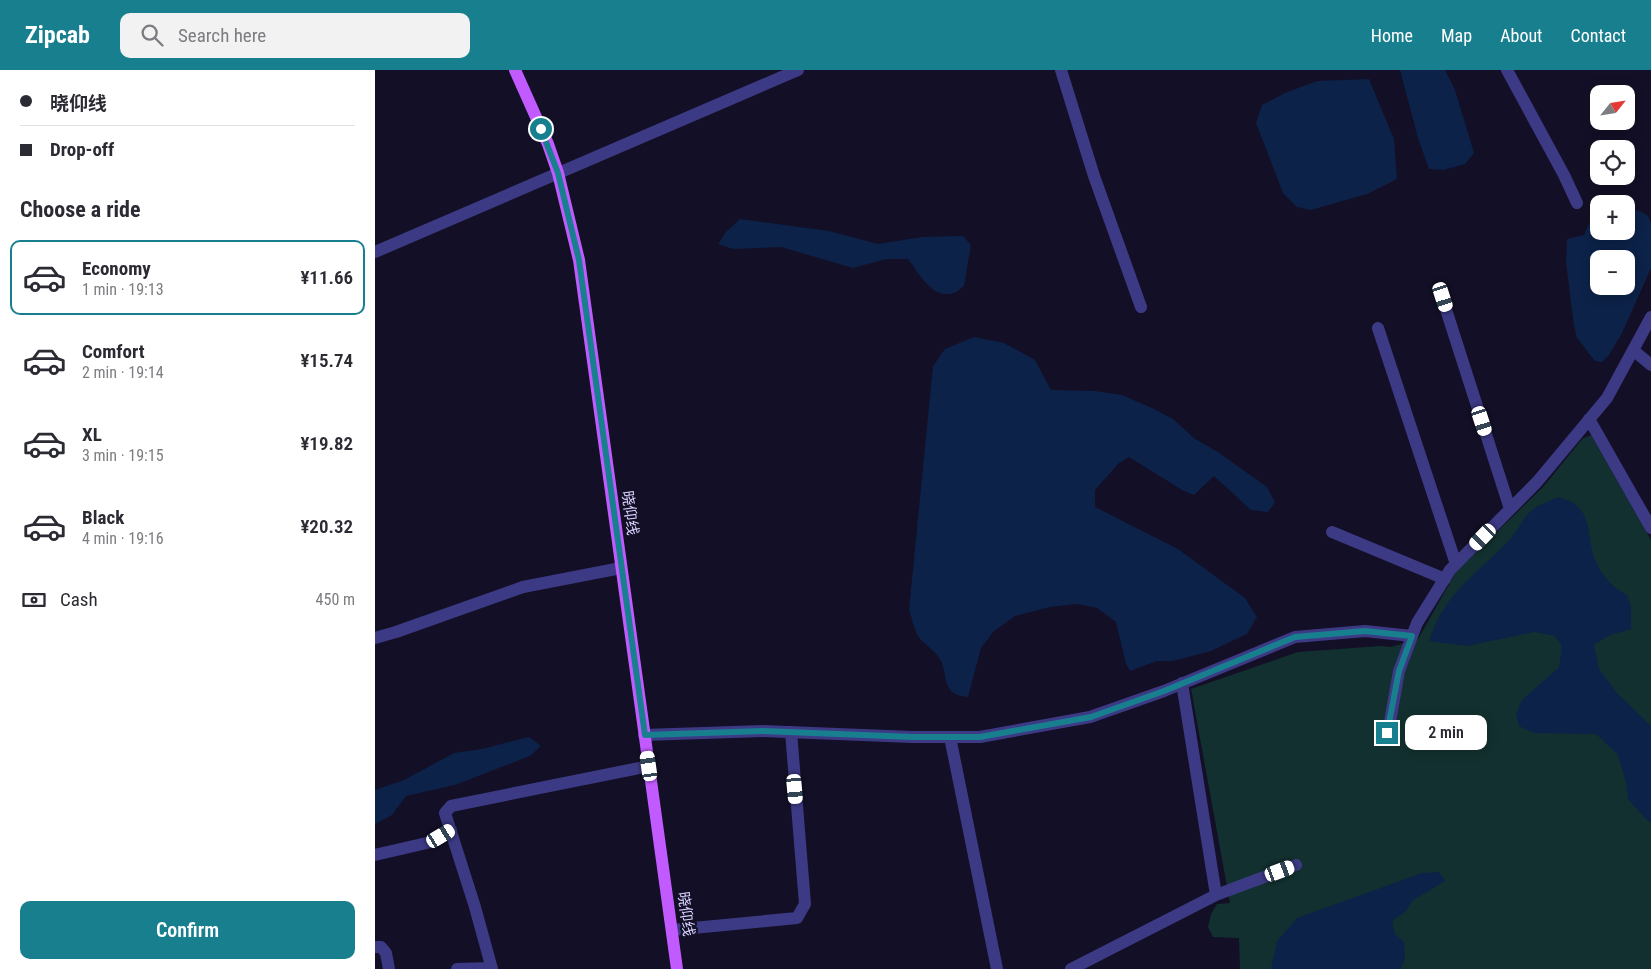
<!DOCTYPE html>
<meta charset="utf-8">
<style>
body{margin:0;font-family:"Roboto Condensed","Noto Sans SC",sans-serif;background:#f2f2f3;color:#2b2b33;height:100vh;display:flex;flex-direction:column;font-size:19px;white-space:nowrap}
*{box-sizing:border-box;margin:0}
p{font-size:16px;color:#7c7c81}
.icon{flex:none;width:28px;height:28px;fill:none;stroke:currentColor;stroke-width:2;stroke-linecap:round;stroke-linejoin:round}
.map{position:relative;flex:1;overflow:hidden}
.panel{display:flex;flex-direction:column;background:#fff;width:375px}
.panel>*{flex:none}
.guide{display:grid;align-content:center;height:110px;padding:0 20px;background:#fff}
.needle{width:32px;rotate:60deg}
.fabs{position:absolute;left:1215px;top:15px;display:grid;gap:10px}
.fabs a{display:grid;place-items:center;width:45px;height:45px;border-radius:10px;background:#fff;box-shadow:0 2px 12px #0003;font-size:25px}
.end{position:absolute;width:22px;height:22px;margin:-11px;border:6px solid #187f8f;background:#fff;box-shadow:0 0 0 2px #fff}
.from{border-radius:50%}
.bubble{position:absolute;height:35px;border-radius:10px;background:#fff;box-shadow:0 2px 12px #0003;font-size:16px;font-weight:600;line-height:35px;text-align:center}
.car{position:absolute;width:15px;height:30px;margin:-15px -8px;border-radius:6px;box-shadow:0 0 4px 1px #0007;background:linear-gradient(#fff 24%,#345 0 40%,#fff 0 76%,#345 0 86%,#fff 0)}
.guide b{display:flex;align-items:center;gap:18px;height:48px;font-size:19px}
.guide b+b{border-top:1px solid #e1e1e2}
.guide i{width:12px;height:12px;background:#2b2b33}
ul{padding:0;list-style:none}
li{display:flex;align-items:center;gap:15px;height:75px;margin:0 10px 8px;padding:0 10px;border:2px solid transparent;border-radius:10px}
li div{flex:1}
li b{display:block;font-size:19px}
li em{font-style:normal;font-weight:600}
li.current{border-color:#187f8f}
li>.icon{width:45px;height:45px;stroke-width:1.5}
h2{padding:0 20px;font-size:22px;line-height:60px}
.pay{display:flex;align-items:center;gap:12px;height:55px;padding:0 20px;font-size:19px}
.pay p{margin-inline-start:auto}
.button{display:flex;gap:10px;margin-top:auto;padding:10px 20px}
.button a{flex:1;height:58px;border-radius:10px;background:#187f8f;color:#fff;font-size:20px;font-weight:600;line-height:58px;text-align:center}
header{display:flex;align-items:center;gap:30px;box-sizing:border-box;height:70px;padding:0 25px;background:#187f8f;color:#fff}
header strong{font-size:24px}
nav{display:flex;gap:28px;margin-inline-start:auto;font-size:18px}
.search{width:350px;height:45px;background:#f2f2f3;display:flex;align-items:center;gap:12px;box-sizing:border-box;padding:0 18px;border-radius:10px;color:#7c7c81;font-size:19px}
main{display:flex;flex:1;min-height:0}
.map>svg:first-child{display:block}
</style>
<header>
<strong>Zipcab</strong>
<div class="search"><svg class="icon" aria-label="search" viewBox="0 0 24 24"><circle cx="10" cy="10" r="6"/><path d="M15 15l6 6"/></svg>Search here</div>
<nav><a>Home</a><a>Map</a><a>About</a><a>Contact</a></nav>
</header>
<main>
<section class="panel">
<div class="guide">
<b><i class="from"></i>晓仰线</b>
<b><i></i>Drop-off</b>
</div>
<h2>Choose a ride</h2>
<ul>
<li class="current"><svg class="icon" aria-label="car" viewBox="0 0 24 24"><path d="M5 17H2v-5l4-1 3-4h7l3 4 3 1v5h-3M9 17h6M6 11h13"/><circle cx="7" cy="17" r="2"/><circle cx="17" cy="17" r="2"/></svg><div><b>Economy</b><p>1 min · 19:13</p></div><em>¥11.66</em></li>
<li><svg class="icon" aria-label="car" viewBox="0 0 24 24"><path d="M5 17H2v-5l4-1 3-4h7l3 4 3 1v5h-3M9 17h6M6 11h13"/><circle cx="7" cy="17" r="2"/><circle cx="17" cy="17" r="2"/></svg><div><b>Comfort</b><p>2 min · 19:14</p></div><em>¥15.74</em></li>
<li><svg class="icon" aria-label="car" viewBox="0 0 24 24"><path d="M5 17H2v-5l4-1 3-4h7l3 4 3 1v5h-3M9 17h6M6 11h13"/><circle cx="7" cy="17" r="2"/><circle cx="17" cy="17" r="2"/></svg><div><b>XL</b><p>3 min · 19:15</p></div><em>¥19.82</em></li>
<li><svg class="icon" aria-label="car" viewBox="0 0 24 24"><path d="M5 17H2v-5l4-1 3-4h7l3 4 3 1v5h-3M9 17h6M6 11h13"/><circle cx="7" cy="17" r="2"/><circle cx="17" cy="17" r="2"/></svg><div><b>Black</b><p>4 min · 19:16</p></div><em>¥20.32</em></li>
</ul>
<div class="pay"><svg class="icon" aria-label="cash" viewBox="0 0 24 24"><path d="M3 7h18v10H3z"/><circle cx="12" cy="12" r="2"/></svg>Cash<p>450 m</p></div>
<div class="button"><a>Confirm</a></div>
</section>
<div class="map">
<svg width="1276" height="899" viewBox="0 0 1276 899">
<rect width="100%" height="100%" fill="#130f26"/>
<path fill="#12302f" d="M 1216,365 L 1276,470 L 1276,899 L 865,899 L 864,868 L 838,867 L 833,857 L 836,844 L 842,834 L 855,833 L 816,619 L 923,582 L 1005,576 L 1016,577 L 1043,569 L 1081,502 L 1169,416 L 1207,369 Z"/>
<path fill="#0c2248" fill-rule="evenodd" d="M 1025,0 L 1070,0 L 1080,20 L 1099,83 L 1090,94 L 1069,100 L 1054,99 L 1043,68 Z
M 994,9 L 1019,69 L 1022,109 L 992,124 L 936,140 L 922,137 L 908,123 L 881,53 L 887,35 L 910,23 L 942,11 Z
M 1263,140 L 1273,146 L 1276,153 L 1276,198 L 1247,263 L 1234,285 L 1227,292 L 1220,291 L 1202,268 L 1199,256 L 1191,192 L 1192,169 L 1209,165 L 1214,153 L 1224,150 L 1224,161 L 1251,161 L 1251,143 ZM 1224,189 L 1251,189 L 1251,216 L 1224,216 Z
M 365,149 L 454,161 L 503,174 L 547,167 L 588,166 L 596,175 L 589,216 C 586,218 582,222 579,223 C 557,230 544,203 533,189 L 511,189 L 478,198 L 406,177 L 358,179 L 343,174 L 351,162 Z
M 599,267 L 629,273 L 660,290 L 676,320 L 720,321 L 747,325 L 777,338 L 798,349 L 820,369 L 843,382 L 892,417 L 900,432 L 893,442 L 876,440 L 839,406 L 819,425 L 807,420 L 754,387 L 744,393 L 720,420 L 720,437 L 803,479 L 870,528 L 882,547 L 872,564 L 836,581 L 798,591 L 782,591 L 755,601 L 751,594 L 741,552 L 722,538 L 702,534 L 675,537 L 640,546 L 619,561 L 606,578 L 593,627 C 565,625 574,605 565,589 C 560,580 549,575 543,566 C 539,559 537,548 534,540 L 558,296 L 570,279 Z
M 1183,427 C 1187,429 1193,430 1197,432 C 1218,444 1212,474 1221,492 C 1227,506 1239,519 1252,525 L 1256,537 L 1256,559 L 1235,565 L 1219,575 L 1224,599 L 1242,623 L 1276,656 L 1276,753 L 1272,750 L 1253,729 L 1251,712 L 1243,685 L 1221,664 L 1159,663 L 1144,656 L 1141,644 L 1147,630 L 1184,597 L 1187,576 L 1180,566 L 1160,562 L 1092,576 L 1054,571 C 1069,522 1105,502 1137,467 C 1144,458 1150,446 1158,439 C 1165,434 1175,431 1183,427 Z
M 154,667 L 166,676 L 155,686 L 80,715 L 31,726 L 17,745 L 0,754 L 0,720 L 29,710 L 79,683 L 107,679 Z
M 1064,802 L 1070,811 L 1037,831 L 1031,841 L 1017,851 L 1020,864 L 1029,872 L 1030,888 L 1026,899 L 896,899 L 902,871 L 922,848 L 1047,803 Z"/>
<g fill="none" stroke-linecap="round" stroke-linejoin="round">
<path stroke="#3d3a85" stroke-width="12" d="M 686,0 L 719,106 L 766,237
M 1132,0 L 1189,105 L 1202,133
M 0,182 L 423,0
M 1067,227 L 1135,439
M 1003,258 L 1081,494
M 1258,280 L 1276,295
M 1214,349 L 1276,458
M 957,462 L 1070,509
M 0,568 L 21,562 L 148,517 L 246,498
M 807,613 L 841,825
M 1013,663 L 1024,601 L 1042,553 L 1075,500 L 1162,412 L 1232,328 L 1276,247
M 269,665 L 388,661 L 537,667 L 605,667 L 715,647 L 789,621 L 920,567 L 990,561 L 1037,566
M 575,667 L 622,899
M 0,785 L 56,772 L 76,760
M 297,860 L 422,848 L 430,834 L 416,662
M 0,877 L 6,877 L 11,883 L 14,899
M 82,899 L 117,898
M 117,899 L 100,837 L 70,743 L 76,736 L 274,696
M 696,899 L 841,825 L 921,795"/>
<path stroke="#c25bff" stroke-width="12" d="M 140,0 L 173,74 L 183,103 L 204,190 L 302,899"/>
</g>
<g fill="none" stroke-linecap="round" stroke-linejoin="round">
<path stroke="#187f8f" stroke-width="6" d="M 166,59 L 183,103 L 204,190 L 270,665 L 388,661 L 537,667 L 605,667 L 716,647 L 789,621 L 920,567 L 990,561 L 1037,566 L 1024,601 L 1012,663"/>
</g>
<g text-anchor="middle" stroke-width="4.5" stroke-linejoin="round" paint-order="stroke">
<g font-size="15" fill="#d9d4ff" stroke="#130f26">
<text transform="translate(255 443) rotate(82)" y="5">晓仰线</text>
<text transform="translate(311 844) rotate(82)" y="5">晓仰线</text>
</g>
</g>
</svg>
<div class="fabs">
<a><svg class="needle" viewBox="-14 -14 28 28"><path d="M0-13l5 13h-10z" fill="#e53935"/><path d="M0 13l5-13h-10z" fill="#7c7c81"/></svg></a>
<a><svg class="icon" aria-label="locate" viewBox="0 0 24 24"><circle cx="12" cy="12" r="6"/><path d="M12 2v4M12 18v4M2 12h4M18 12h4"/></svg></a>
<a>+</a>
<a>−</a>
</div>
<i class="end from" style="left:166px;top:59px"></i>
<i class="end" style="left:1012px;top:663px"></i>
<div class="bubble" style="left:1030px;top:645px;width:82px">2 min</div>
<i class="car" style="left:1068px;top:227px;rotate:162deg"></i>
<i class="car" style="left:1107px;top:351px;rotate:162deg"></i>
<i class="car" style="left:1108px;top:467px;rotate:224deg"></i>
<i class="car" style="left:274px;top:696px;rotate:352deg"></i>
<i class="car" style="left:420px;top:719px;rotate:175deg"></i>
<i class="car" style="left:66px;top:766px;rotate:59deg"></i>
<i class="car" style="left:905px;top:801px;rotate:70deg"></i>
</div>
</main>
